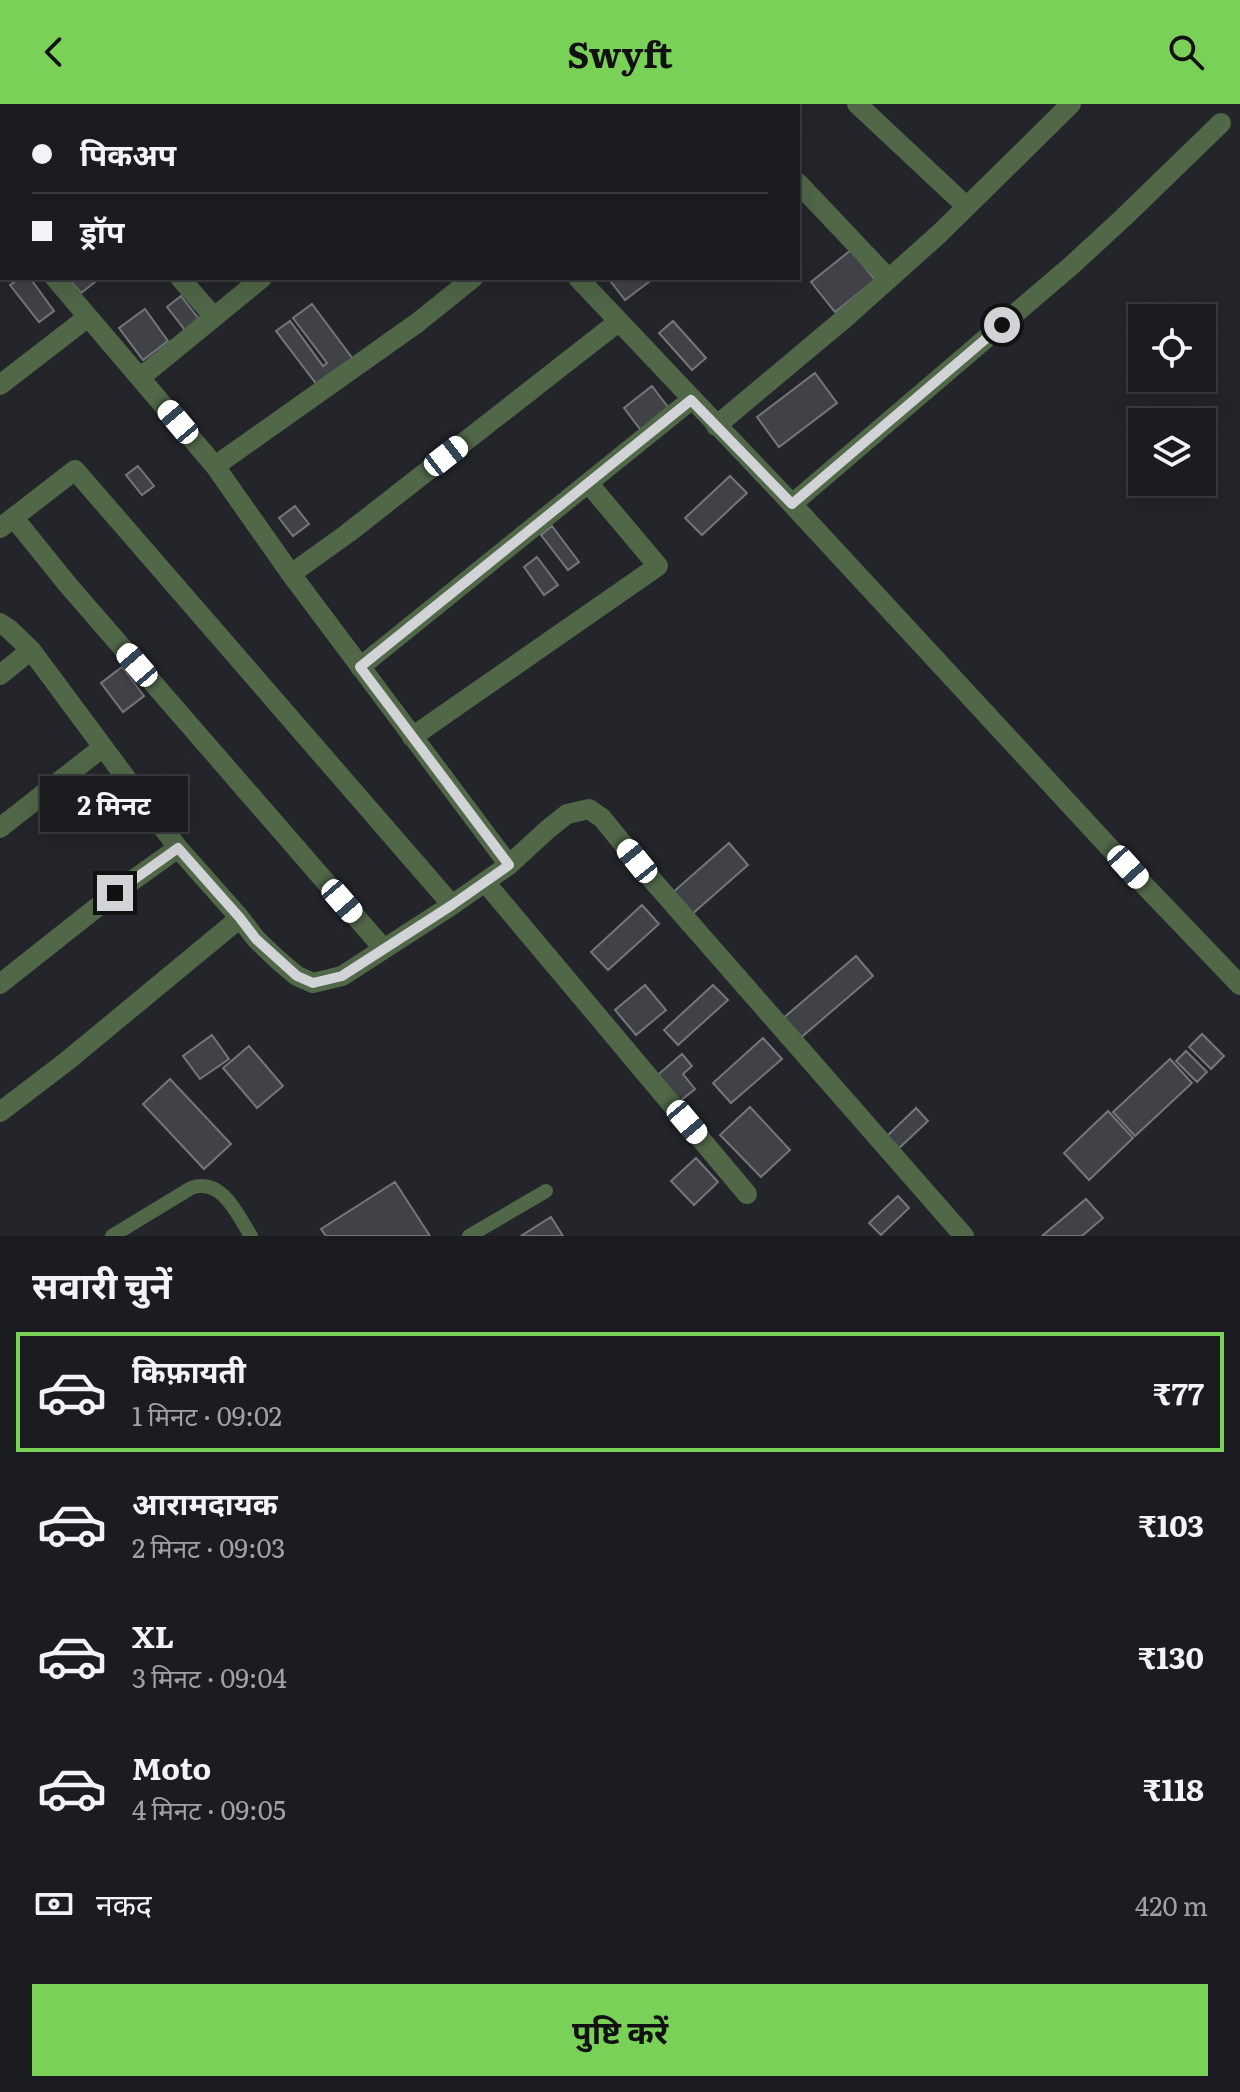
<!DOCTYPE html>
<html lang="hi">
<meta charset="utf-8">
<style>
body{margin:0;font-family:Literata,"Noto Sans Devanagari",serif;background:#28292d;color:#f1f3f6;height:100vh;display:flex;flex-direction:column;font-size:30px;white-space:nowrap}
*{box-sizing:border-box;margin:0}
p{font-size:26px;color:#a0a1a5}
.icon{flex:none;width:44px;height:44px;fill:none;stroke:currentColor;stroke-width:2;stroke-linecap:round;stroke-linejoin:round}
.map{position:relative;height:1132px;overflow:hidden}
.details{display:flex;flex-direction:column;background:#1b1c20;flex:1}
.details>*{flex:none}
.banner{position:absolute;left:0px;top:0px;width:800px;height:176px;box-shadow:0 8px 32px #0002,0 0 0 2px #393a3e;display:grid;align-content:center;height:176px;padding:0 32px;background:#1b1c20}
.fabs{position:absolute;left:1128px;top:200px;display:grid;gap:16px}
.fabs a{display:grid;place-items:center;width:88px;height:88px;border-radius:0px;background:#1b1c20;box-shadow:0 8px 32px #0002,0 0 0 2px #393a3e;font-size:40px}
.end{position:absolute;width:36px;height:36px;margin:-18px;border:10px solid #d2d3d6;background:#111;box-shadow:0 0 0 4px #111}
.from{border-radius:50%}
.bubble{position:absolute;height:56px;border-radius:0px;background:#1b1c20;box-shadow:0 8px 32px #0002,0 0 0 2px #393a3e;font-size:26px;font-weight:700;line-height:56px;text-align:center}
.car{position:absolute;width:24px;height:48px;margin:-24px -12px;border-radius:10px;box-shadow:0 0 6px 2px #0007;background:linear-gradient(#fff 24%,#345 0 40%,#fff 0 76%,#345 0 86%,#fff 0)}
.banner b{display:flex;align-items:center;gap:28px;height:76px;font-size:30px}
.banner b+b{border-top:2px solid #393a3e}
.banner i{width:20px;height:20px;background:#f1f3f6}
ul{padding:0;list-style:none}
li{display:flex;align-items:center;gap:24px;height:120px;margin:0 16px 12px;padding:0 16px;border:4px solid transparent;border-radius:0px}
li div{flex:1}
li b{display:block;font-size:30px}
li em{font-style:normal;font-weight:700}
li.active{border-color:#79d157}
li>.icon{width:72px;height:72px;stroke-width:1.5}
h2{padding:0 32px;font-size:36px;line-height:96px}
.pay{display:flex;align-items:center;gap:20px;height:88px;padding:0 32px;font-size:30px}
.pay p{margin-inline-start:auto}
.cta{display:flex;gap:16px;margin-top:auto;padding:16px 32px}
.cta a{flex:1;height:92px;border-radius:0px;background:#79d157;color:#111;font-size:32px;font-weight:700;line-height:92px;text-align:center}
header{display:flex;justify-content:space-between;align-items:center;height:104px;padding:0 32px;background:#79d157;color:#111;font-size:36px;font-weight:700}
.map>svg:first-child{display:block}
</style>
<header><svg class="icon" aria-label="back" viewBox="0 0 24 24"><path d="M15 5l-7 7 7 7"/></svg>Swyft<svg class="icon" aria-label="search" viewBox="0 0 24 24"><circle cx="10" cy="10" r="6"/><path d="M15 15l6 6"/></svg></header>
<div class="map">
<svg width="1240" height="1132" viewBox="0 0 1240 1132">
<rect width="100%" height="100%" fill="#24252a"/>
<path fill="#414248" stroke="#74767c" stroke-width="2" d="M 851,146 L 875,176 L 835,208 L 811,178 Z
M 20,174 L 30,174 L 54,207 L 39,218 L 10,181 Z
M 68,174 L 100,174 L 81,189 Z
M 608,174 L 654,174 L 625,196 Z
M 181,192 L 199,215 L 185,226 L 167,203 Z
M 312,200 L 356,259 L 321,286 L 276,227 L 290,217 L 323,262 L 327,259 L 293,214 Z
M 145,205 L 168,237 L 143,256 L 119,224 Z
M 673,217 L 706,254 L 692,266 L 659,229 Z
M 815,269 L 837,299 L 779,343 L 757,313 Z
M 652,282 L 671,307 L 643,329 L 624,304 Z
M 138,362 L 154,382 L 142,391 L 126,371 Z
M 730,372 L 747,389 L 702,431 L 685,414 Z
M 295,402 L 309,420 L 293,432 L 279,414 Z
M 552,422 L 579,458 L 568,466 L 541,431 Z
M 537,453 L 558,481 L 544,491 L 524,463 Z
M 122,563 L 144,592 L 123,608 L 101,579 Z
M 729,739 L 748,761 L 691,811 L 672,789 Z
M 642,801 L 659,820 L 608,866 L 591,848 Z
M 856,852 L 873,872 L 798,936 L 781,916 Z
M 645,881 L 666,906 L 636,931 L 615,906 Z
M 713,881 L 728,896 L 678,941 L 664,926 Z
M 1202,930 L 1224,952 L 1211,965 L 1189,943 Z
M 212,931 L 229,955 L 200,975 L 183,952 Z
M 763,934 L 782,955 L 731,999 L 713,979 Z
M 249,942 L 283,982 L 257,1004 L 223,964 Z
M 1186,947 L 1207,968 L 1197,978 L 1176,957 Z
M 682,950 L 692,962 L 683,970 L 695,985 L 675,1001 L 653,975 Z
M 1170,955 L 1192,979 L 1135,1032 L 1113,1008 Z
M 170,975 L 231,1040 L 204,1065 L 143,1000 Z
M 750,1003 L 790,1046 L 761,1073 L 720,1031 Z
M 916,1004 L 928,1017 L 896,1047 L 885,1034 Z
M 1108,1007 L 1133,1034 L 1089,1076 L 1064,1049 Z
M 696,1054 L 718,1078 L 694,1101 L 671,1077 Z
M 395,1078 L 430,1132 L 326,1132 L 321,1125 Z
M 898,1092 L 909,1104 L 881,1131 L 869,1119 Z
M 1086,1095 L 1103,1114 L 1082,1132 L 1042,1132 Z
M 551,1113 L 563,1132 L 521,1132 Z"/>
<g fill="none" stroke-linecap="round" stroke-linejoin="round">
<path stroke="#506748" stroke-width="14" d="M 112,1132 L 191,1084 C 222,1073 237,1110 251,1132
M 469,1132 L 546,1087"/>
<path stroke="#506748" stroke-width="20" d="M 41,0 L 43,2
M 143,0 L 144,2
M 248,0 L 249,2
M 723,0 L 725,2
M 857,0 L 966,102
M 222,2 L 224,0
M 487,2 L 490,0
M 620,2 L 622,0
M 798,79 L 889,175
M 0,158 L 2,156
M 55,174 L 215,362 L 291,470 L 509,761
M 180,174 L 214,213
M 578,174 L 792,400 L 1146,783 L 1240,881
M 141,273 L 262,174
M 0,281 L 88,213
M 716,322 L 845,214 L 939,130 L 1071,0
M 215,362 L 417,219 L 473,174
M 792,400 L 1072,161 L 1123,114 L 1221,19
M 14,414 L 68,481 L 383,844
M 0,424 L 75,366 L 452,801
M 291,470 L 348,429 L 618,218
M 0,519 L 9,525 L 31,546 L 178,744 L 240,814 L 256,835 L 278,856 L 297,872 L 313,879 L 342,872 L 452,801 L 509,761 L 547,726 L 567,710 L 589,705 L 602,714 L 654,778 L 964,1132
M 360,563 L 691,296
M 0,571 L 31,546
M 412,633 L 658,462 L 589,380
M 0,724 L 103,643
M 485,778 L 747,1090
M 0,880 L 115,789 L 178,744
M 0,1008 L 67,957 L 240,814"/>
</g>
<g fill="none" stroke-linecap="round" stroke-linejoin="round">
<path stroke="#d2d3d6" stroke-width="10" d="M 115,789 L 178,744 L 240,814 L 256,835 L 297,872 L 313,879 L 342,872 L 452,801 L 509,761 L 360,563 L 691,296 L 792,400 L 1002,221"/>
</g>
</svg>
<div class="fabs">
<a><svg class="icon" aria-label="locate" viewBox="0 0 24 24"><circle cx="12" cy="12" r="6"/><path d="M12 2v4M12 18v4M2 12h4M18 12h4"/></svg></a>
<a><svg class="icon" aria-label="layers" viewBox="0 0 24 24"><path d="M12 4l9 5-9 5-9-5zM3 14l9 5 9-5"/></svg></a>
</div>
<i class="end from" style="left:1002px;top:221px"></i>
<i class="end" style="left:115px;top:789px"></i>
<div class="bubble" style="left:40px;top:672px;width:148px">2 मिनट</div>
<i class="car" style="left:178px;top:318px;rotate:320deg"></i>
<i class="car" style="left:446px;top:352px;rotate:52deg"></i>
<i class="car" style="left:137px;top:561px;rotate:319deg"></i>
<i class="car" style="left:637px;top:757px;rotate:321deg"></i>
<i class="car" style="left:1128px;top:763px;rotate:138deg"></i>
<i class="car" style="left:342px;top:797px;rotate:139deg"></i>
<i class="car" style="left:687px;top:1018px;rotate:140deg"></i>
<div class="banner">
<b><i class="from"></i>पिकअप</b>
<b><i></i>ड्रॉप</b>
</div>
</div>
<section class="details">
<h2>सवारी चुनें</h2>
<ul>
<li class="active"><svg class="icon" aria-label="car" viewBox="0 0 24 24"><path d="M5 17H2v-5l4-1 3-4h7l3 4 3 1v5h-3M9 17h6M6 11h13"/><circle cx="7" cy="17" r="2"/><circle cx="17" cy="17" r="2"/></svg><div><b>किफ़ायती</b><p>1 मिनट · 09:02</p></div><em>₹77</em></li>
<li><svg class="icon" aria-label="car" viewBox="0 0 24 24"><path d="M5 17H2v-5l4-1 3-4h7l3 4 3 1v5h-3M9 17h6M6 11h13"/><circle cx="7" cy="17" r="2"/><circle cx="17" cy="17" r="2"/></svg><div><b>आरामदायक</b><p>2 मिनट · 09:03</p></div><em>₹103</em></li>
<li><svg class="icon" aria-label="car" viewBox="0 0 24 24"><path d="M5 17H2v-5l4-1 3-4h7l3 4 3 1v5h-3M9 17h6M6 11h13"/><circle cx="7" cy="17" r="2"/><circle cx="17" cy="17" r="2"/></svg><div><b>XL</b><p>3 मिनट · 09:04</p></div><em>₹130</em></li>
<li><svg class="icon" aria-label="car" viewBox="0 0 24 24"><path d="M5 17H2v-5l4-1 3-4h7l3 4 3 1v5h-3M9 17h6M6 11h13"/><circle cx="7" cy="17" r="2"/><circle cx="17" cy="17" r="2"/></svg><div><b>Moto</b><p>4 मिनट · 09:05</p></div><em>₹118</em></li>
</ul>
<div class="pay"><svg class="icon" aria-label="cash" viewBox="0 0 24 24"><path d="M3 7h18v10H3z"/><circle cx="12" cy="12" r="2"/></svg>नकद<p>420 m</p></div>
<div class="cta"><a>पुष्टि करें</a></div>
</section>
